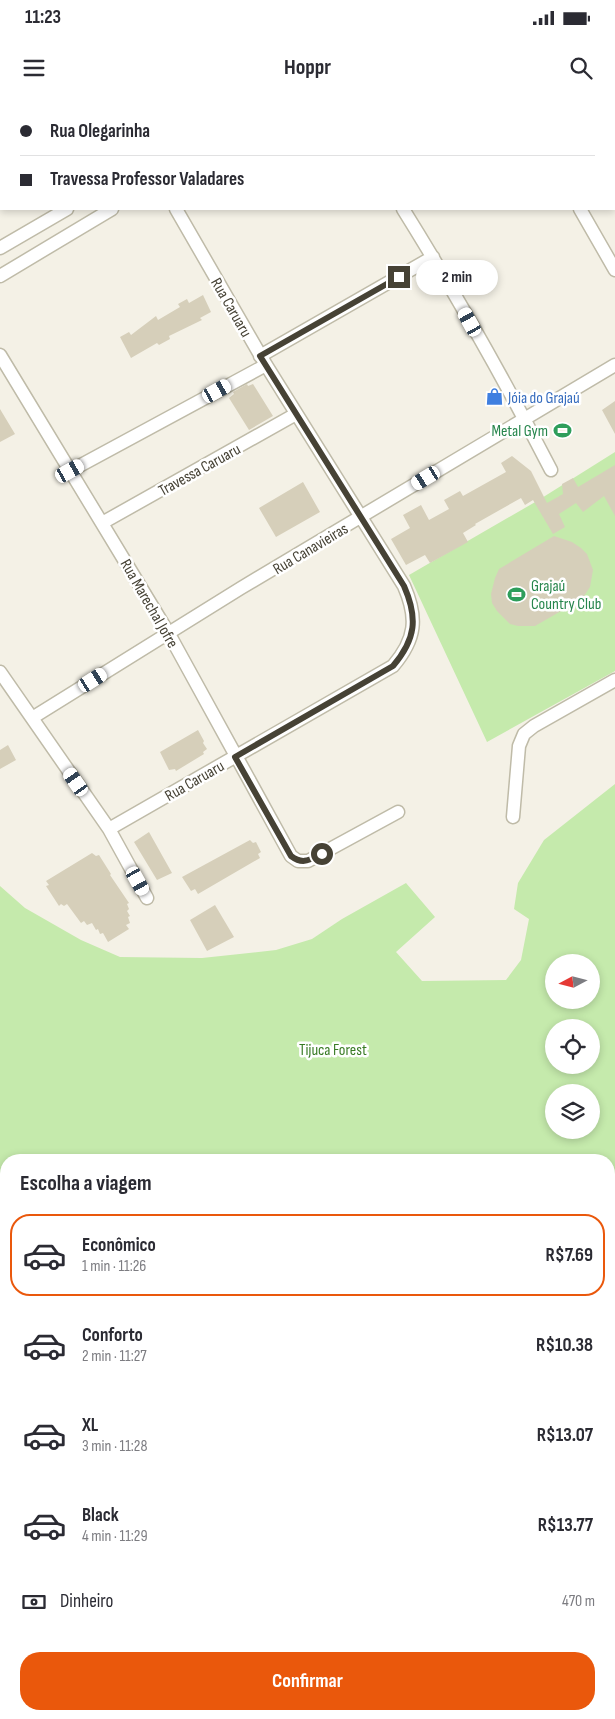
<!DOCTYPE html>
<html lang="pt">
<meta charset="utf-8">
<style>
body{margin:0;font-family:"Sofia Sans Condensed",sans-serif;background:#f7f7f7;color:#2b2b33;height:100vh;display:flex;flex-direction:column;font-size:19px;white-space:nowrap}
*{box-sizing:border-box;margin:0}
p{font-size:16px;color:#7c7c81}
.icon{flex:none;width:28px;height:28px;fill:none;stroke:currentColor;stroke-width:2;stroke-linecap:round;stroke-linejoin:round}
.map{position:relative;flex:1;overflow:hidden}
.panel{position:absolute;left:0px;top:1054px;width:615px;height:566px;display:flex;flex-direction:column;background:#fff;border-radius:20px 20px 0 0;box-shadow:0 2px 8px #0003}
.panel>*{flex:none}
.banner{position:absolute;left:0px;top:0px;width:615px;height:110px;box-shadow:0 2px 8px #0003;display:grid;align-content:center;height:110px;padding:0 20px;background:#fff}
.needle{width:32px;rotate:263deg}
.controls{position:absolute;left:545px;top:854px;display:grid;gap:10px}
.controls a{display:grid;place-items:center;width:55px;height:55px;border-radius:50%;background:#fff;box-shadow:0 2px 8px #0003;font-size:25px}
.end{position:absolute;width:22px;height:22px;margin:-11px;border:6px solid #464235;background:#fff;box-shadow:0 0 0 2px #fff}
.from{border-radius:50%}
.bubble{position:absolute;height:35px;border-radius:18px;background:#fff;box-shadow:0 2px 8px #0003;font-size:16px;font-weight:700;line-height:35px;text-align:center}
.car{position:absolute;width:15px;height:30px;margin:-15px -8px;border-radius:6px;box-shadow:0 0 4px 1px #0007;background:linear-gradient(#fff 24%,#345 0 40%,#fff 0 76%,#345 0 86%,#fff 0)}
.banner b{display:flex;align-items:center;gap:18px;height:48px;font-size:19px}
.banner b+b{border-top:1px solid #e1e1e2}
.banner i{width:12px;height:12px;background:#2b2b33}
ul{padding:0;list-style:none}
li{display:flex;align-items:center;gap:15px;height:82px;margin:0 10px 8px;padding:0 10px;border:2px solid transparent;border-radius:20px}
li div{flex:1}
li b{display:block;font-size:19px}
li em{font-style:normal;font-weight:700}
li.on{border-color:#ea580c}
li>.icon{width:45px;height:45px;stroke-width:1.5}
h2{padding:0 20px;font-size:22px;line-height:60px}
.pay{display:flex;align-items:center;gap:12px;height:55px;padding:0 20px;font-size:19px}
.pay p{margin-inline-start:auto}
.cta{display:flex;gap:10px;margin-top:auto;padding:10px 20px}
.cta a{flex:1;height:58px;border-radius:20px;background:#ea580c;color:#fff;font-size:20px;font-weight:700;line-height:58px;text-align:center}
.status{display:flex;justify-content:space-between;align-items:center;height:35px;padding:0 25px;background:#fff;direction:ltr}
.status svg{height:14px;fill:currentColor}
header{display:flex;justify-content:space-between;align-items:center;height:65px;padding:0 20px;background:#fff;font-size:22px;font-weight:700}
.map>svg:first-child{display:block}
</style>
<div class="status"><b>11:23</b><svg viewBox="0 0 49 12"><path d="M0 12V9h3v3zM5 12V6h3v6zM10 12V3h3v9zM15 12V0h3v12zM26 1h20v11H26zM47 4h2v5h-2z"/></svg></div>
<header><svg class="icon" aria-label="menu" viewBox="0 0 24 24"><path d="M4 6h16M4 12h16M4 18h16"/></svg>Hoppr<svg class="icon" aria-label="search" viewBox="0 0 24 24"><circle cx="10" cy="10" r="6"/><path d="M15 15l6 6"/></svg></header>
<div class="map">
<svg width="615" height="1619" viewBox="0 0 615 1619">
<rect width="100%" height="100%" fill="#f4f1e6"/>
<path fill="#c5eaac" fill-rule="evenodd" d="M 615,352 L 615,571 L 487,642 L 409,475 L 537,401 Z
M 615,684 L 615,1619 L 0,1619 L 0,786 L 25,808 L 81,840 L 120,857 L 202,858 L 276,850 L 312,839 L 342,819 L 406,783 L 435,817 L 396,852 L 422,881 L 506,880 L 521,860 L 529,819 L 514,809 L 518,783 L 544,740 ZM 591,862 L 591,900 L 554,900 L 554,862 ZM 554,928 L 591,928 L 591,965 L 554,965 ZM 591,992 L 591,1030 L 554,1030 L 554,992 ZM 6,1060 L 609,1060 L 609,1614 L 6,1614 Z"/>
<path fill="#d6cfba" d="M 203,195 L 211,212 L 200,218 L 202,220 L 169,236 L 170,239 L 159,245 L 157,243 L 131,258 L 120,237 L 129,232 L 131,235 L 156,216 L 158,220 L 180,207 L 178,204 L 187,199 L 189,203 Z
M 247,284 L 248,286 L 253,284 L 273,316 L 249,330 L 229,298 L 234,294 L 233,292 Z
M 615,301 L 615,334 L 602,310 Z
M 0,309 L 15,334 L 0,342 Z
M 512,356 L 531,371 L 547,403 L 563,394 L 562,384 L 573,378 L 578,387 L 615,365 L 615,416 L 604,396 L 583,412 L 576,403 L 559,414 L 565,427 L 553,434 L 533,400 L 525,405 L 521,398 L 475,424 L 476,425 L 463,433 L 468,442 L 430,463 L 425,455 L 406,465 L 391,439 L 410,428 L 403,415 L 421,405 L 429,420 L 449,409 L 444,400 L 460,391 L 463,396 L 506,372 L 501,363 Z
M 303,382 L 320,412 L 276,437 L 259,408 Z
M 554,436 L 572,442 L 581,448 L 587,454 L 593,470 L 590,487 L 582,499 L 535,526 L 518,526 L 510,524 L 497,511 L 492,503 L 491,494 L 495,478 L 499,469 Z
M 198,630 L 204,641 L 203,643 L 207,649 L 203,652 L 204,654 L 176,671 L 175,669 L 169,670 L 160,652 Z
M 8,645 L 16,660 L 0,669 L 0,650 Z
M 149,732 L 172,773 L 157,780 L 134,742 Z
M 250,740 L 253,743 L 256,742 L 261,752 L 258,754 L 260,758 L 198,794 L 195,789 L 191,791 L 182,777 Z
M 92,753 L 96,756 L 99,755 L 111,774 L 110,775 L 129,803 L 127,804 L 129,809 L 127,811 L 130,816 L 128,817 L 130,823 L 126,825 L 129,829 L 108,842 L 103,833 L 100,834 L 98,829 L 96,830 L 92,823 L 87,825 L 84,821 L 81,823 L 67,804 L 64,806 L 61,804 L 59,806 L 46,786 L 49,785 L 46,781 Z
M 215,805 L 234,837 L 207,851 L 190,820 Z"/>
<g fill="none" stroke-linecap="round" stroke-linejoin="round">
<defs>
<path id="minor" d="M 115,0 L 116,1
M 339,0 L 339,1
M 518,0 L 519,1
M 254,1 L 256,0
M 300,1 L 302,0
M 403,109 C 456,194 505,281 551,370
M 580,109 L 615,170
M 0,148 L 67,109
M 0,176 L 112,109
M 0,255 L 169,534 L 291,756 L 298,761 L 308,761 L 398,712
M 260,256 L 433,157
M 70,371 L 266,265
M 102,423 L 296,314
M 0,572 L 109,729 L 147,798
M 32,618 L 241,488 L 615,265
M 513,717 L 519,646 L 524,634 L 534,626 L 615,580
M 109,729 L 393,566 C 416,539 418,518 404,486 L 266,265 L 176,109"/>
</defs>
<use href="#minor" stroke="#bfbba8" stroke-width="15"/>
<use href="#minor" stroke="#fff" stroke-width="12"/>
</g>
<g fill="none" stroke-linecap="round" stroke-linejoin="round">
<path stroke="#464235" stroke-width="6" d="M 322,754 C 309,760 303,765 291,756 L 235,657 L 393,566 C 416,539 418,518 404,486 L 260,256 L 399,177"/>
</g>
<defs>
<symbol id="shop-bare" viewBox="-9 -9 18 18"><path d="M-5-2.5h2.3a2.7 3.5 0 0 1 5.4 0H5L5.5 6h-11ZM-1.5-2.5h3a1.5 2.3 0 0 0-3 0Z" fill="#3f7fe0" stroke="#fff" stroke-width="2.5" paint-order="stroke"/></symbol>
<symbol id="stadium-bare" viewBox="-9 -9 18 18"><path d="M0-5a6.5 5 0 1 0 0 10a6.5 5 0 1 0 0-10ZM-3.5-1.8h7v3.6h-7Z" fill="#2e9e5b" stroke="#fff" stroke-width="2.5" paint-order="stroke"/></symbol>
</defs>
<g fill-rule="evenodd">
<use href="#shop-bare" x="482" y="284" width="25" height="25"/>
<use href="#stadium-bare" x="550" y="318" width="25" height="25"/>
<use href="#stadium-bare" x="504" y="482" width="25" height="25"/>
</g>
<g text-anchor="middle" stroke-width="5" stroke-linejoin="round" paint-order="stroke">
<g font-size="16" fill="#464235" stroke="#fff">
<text transform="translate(232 207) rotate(60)" y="6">Rua Caruaru</text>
<text transform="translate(199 369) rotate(-29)" y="6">Travessa Caruaru</text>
<text transform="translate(310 448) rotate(-31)" y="6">Rua Canavieiras</text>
<text transform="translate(150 503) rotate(60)" y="6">Rua Marechal Jofre</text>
<text transform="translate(194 680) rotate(-30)" y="6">Rua Caruaru</text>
</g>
<g font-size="16" fill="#366cbe" stroke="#fff" text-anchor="start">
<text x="508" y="303">Jóia do Grajaú</text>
</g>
<g font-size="16" fill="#27864d" stroke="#fff" text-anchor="end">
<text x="548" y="336">Metal Gym</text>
<text x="531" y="491" text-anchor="start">Grajaú<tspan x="531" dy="18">Country Club</tspan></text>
</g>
<g font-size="16" fill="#397b25" stroke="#fff">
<text x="333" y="955">Tijuca Forest</text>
</g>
</g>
</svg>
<div class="controls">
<a><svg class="needle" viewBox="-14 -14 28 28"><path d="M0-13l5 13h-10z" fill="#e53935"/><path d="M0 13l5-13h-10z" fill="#7c7c81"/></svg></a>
<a><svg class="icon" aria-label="locate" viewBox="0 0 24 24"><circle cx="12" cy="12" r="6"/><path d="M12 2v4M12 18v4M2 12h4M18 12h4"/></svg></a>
<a><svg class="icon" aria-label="layers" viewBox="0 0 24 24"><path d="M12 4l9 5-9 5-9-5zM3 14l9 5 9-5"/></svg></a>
</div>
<i class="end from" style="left:322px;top:754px"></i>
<i class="end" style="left:399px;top:177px"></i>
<div class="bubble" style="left:416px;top:160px;width:82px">2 min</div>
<i class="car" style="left:470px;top:222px;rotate:331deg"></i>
<i class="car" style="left:217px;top:291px;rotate:61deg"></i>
<i class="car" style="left:70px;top:371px;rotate:61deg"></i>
<i class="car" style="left:426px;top:378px;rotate:239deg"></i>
<i class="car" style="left:93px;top:580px;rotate:58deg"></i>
<i class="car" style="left:76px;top:682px;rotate:325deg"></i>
<i class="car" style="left:138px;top:781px;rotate:151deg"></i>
<div class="banner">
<b><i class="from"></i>Rua Olegarinha</b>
<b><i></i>Travessa Professor Valadares</b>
</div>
<section class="panel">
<h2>Escolha a viagem</h2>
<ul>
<li class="on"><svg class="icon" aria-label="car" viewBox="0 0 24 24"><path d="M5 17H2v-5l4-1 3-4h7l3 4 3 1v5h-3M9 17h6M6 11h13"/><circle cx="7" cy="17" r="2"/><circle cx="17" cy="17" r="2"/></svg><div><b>Econômico</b><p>1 min · 11:26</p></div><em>R$7.69</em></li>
<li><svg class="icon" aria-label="car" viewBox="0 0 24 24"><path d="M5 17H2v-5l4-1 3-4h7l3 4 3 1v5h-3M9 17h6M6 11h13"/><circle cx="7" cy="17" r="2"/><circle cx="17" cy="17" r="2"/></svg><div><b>Conforto</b><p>2 min · 11:27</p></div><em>R$10.38</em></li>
<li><svg class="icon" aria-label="car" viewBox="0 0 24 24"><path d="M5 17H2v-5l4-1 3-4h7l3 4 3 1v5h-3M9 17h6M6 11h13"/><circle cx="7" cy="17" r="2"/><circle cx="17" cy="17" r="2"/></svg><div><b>XL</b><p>3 min · 11:28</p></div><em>R$13.07</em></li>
<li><svg class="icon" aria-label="car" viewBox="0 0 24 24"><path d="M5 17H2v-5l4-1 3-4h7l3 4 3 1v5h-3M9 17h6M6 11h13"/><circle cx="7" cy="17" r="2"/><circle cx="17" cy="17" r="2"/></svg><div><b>Black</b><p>4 min · 11:29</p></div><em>R$13.77</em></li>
</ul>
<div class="pay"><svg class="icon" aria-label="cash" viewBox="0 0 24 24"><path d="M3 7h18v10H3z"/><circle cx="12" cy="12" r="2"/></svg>Dinheiro<p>470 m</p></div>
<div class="cta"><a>Confirmar</a></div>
</section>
</div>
